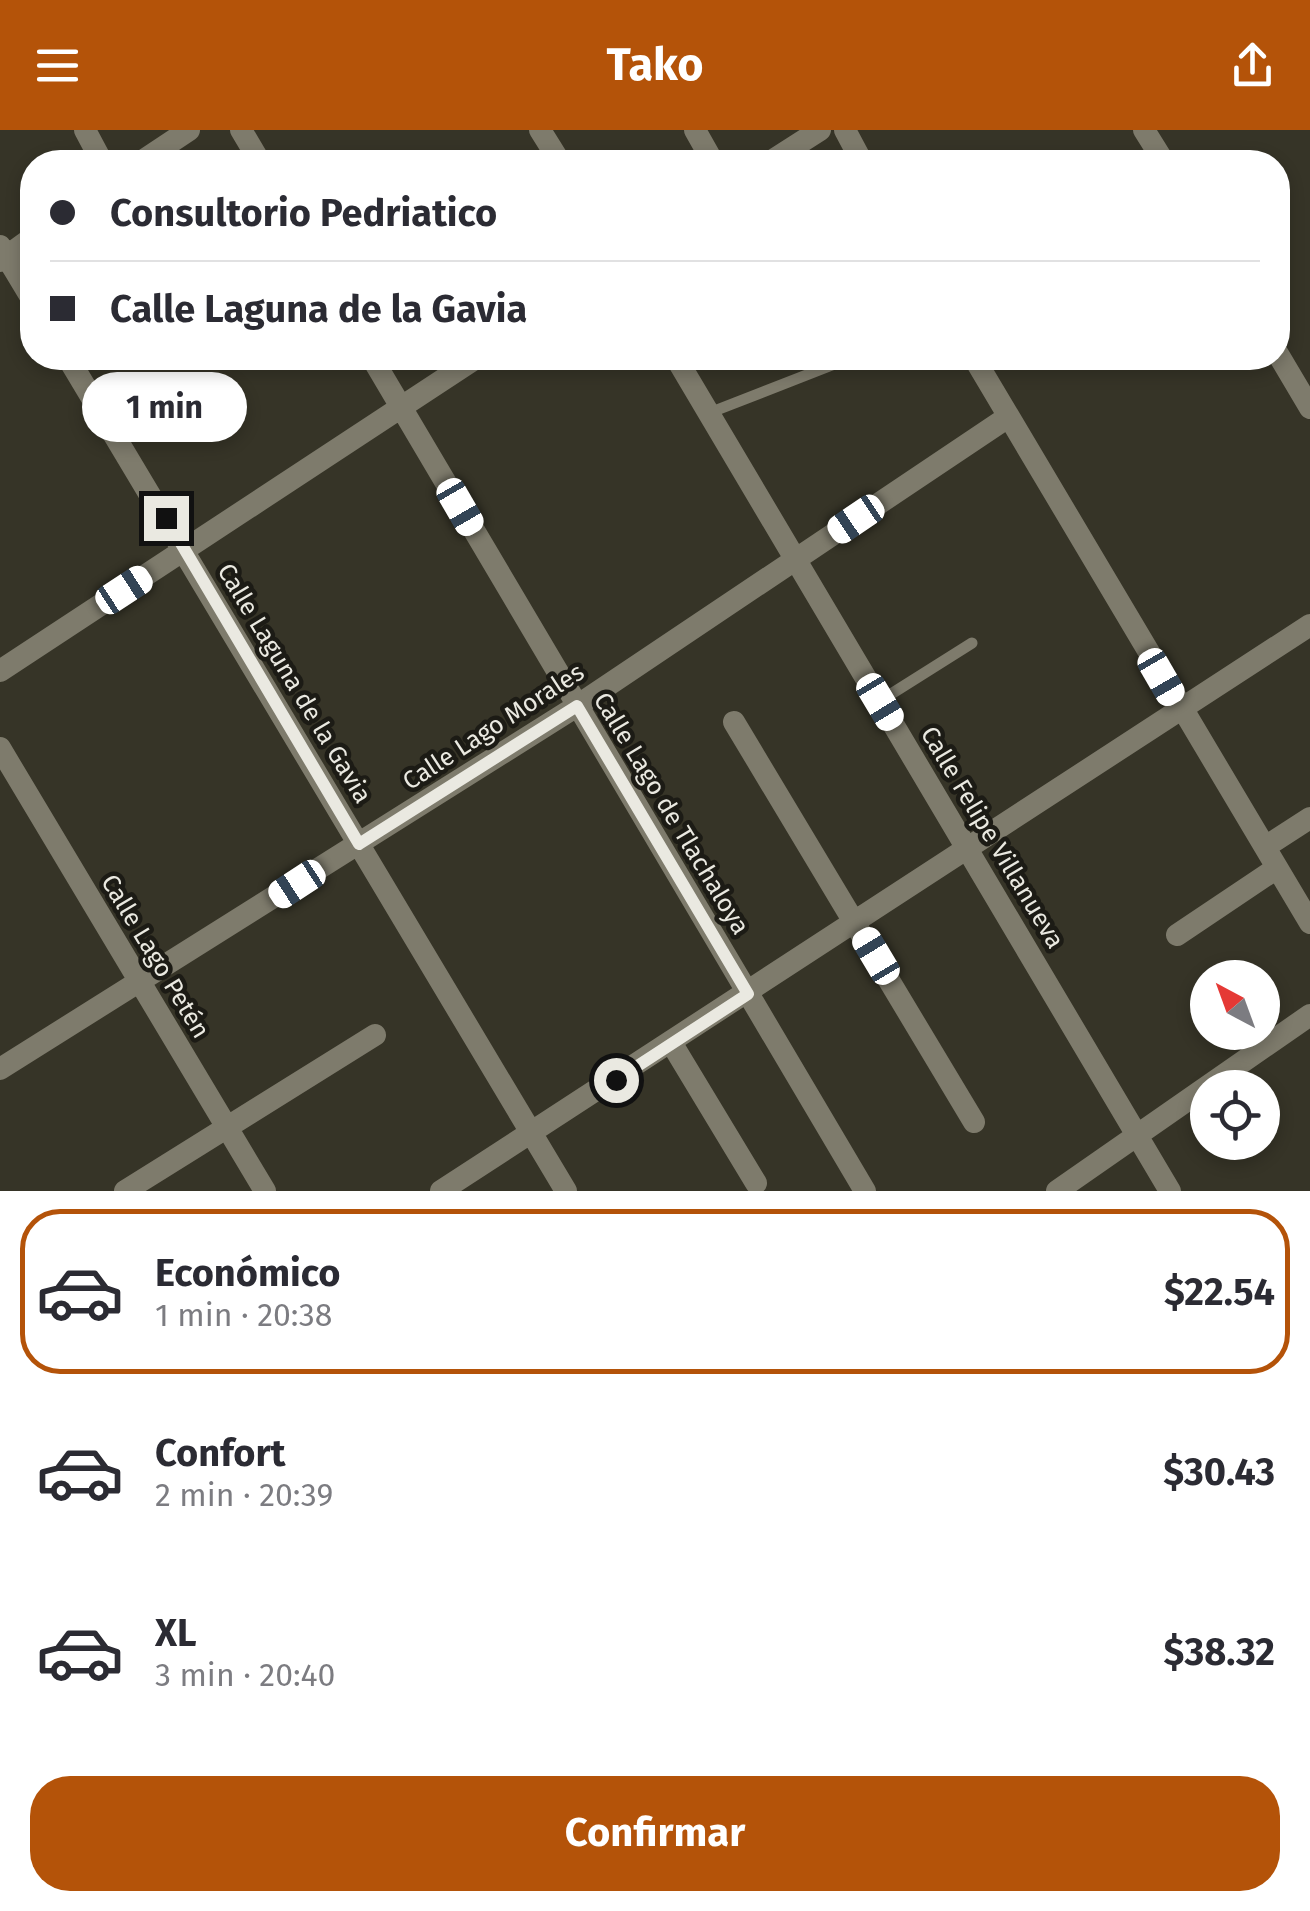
<!DOCTYPE html>
<html lang="es">
<meta charset="utf-8">
<style>
body{margin:0;font-family:"Fira Sans",sans-serif;background:#f7f7f7;color:#2b2b33;height:100vh;display:flex;flex-direction:column;font-size:38px;white-space:nowrap}
*{box-sizing:border-box;margin:0}
p{font-size:32px;color:#7c7c81}
.icon{flex:none;width:55px;height:55px;fill:none;stroke:currentColor;stroke-width:2;stroke-linecap:round;stroke-linejoin:round}
.map{position:relative;height:1061px;overflow:hidden}
.details{display:flex;flex-direction:column;background:#fff;flex:1}
.details>*{flex:none}
.hud{position:absolute;left:20px;top:20px;width:1270px;height:220px;border-radius:40px;box-shadow:0 5px 15px #0003;display:grid;align-content:center;height:220px;padding:0 30px;background:#fff}
.needle{width:65px;rotate:319deg}
.tools{position:absolute;left:1190px;top:830px;display:grid;gap:20px}
.tools a{display:grid;place-items:center;width:90px;height:90px;border-radius:50%;background:#fff;box-shadow:0 5px 15px #0003;font-size:50px}
.end{position:absolute;width:45px;height:45px;margin:-22px;border:12px solid #eae9e1;background:#111;box-shadow:0 0 0 5px #111}
.from{border-radius:50%}
.bubble{position:absolute;height:70px;border-radius:35px;background:#fff;box-shadow:0 5px 15px #0003;font-size:32px;font-weight:700;line-height:70px;text-align:center}
.car{position:absolute;width:30px;height:60px;margin:-30px -15px;border-radius:12px;box-shadow:0 0 8px 2px #0007;background:linear-gradient(#fff 24%,#345 0 40%,#fff 0 76%,#345 0 86%,#fff 0)}
.hud b{display:flex;align-items:center;gap:35px;height:95px;font-size:38px}
.hud b+b{border-top:2px solid #e1e1e2}
.hud i{width:25px;height:25px;background:#2b2b33}
ul{padding:18px 0 0;list-style:none}
li{display:flex;align-items:center;gap:30px;height:165px;margin:0 20px 15px;padding:0 10px;border:5px solid transparent;border-radius:40px}
li div{flex:1}
li b{display:block;font-size:38px}
li em{font-style:normal;font-weight:700}
li.on{border-color:#b45309}
li>.icon{width:90px;height:90px;stroke-width:1.5}
.action{display:flex;gap:20px;margin-top:auto;padding:20px 30px}
.action a{flex:1;height:115px;border-radius:40px;background:#b45309;color:#fff;font-size:40px;font-weight:700;line-height:115px;text-align:center}
header{display:flex;justify-content:space-between;align-items:center;height:130px;padding:0 30px;background:#b45309;color:#fff;font-size:45px;font-weight:700}
.map>svg:first-child{display:block}
</style>
<header><svg class="icon" aria-label="menu" viewBox="0 0 24 24"><path d="M4 6h16M4 12h16M4 18h16"/></svg>Tako<svg class="icon" aria-label="share" viewBox="0 0 24 24"><path d="M12 15V3M7 8l5-5 5 5M5 13v7h14v-7"/></svg></header>
<div class="map">
<svg width="1310" height="1061" viewBox="0 0 1310 1061">
<rect width="100%" height="100%" fill="#363427"/>
<g fill="none" stroke-linecap="round" stroke-linejoin="round">
<path stroke="#7e7b6c" stroke-width="11" d="M 709,283 L 850,228
M 880,571 L 972,513"/>
<path stroke="#7e7b6c" stroke-width="22" d="M 85,0 L 102,32
M 241,0 L 260,32
M 540,0 L 560,32
M 695,0 L 713,32
M 845,0 L 862,32
M 1144,0 L 1164,32
M 141,32 L 189,0
M 770,32 L 820,0
M 0,116 L 32,169
M 0,131 L 32,108
M 1278,224 L 1310,278
M 68,228 L 566,1061
M 372,228 L 865,1061
M 676,228 L 1170,1061
M 974,228 L 1310,793
M 0,541 L 476,228
M 734,592 L 974,992
M 0,618 L 265,1061
M 1265,717 L 1310,688
M 1177,805 L 1277,738
M 672,914 L 756,1053
M 0,939 L 577,576 L 1008,287
M 125,1061 L 375,905
M 441,1061 L 1310,495
M 1057,1061 L 1310,885"/>
</g>
<g fill="none" stroke-linecap="round" stroke-linejoin="round">
<path stroke="#eae9e1" stroke-width="12" d="M 166,388 L 359,714 L 577,576 L 748,864 L 616,950"/>
</g>
<g text-anchor="middle" stroke-width="9" stroke-linejoin="round" paint-order="stroke">
<g font-size="25" fill="#eae9e1" stroke="#1c1b15">
<text transform="translate(295 553) rotate(59)" y="9">Calle Laguna de la Gavia</text>
<text transform="translate(493 596) rotate(-33)" y="9">Calle Lago Morales</text>
<text transform="translate(672 683) rotate(59)" y="9">Calle Lago de Tlachaloya</text>
<text transform="translate(993 707) rotate(59)" y="9">Calle Felipe Villanueva</text>
<text transform="translate(156 826) rotate(59)" y="9">Calle Lago Petén</text>
</g>
</g>
</svg>
<div class="tools">
<a><svg class="needle" viewBox="-14 -14 28 28"><path d="M0-13l5 13h-10z" fill="#e53935"/><path d="M0 13l5-13h-10z" fill="#7c7c81"/></svg></a>
<a><svg class="icon" aria-label="locate" viewBox="0 0 24 24"><circle cx="12" cy="12" r="6"/><path d="M12 2v4M12 18v4M2 12h4M18 12h4"/></svg></a>
</div>
<i class="end from" style="left:616px;top:950px"></i>
<i class="end" style="left:166px;top:388px"></i>
<div class="bubble" style="left:82px;top:242px;width:165px">1 min</div>
<i class="car" style="left:460px;top:377px;rotate:150deg"></i>
<i class="car" style="left:856px;top:389px;rotate:236deg"></i>
<i class="car" style="left:124px;top:460px;rotate:57deg"></i>
<i class="car" style="left:1161px;top:547px;rotate:150deg"></i>
<i class="car" style="left:880px;top:572px;rotate:149deg"></i>
<i class="car" style="left:297px;top:754px;rotate:237deg"></i>
<i class="car" style="left:876px;top:826px;rotate:329deg"></i>
<div class="hud">
<b><i class="from"></i>Consultorio Pedriatico</b>
<b><i></i>Calle Laguna de la Gavia</b>
</div>
</div>
<section class="details">
<ul>
<li class="on"><svg class="icon" aria-label="car" viewBox="0 0 24 24"><path d="M5 17H2v-5l4-1 3-4h7l3 4 3 1v5h-3M9 17h6M6 11h13"/><circle cx="7" cy="17" r="2"/><circle cx="17" cy="17" r="2"/></svg><div><b>Económico</b><p>1 min · 20:38</p></div><em>$22.54</em></li>
<li><svg class="icon" aria-label="car" viewBox="0 0 24 24"><path d="M5 17H2v-5l4-1 3-4h7l3 4 3 1v5h-3M9 17h6M6 11h13"/><circle cx="7" cy="17" r="2"/><circle cx="17" cy="17" r="2"/></svg><div><b>Confort</b><p>2 min · 20:39</p></div><em>$30.43</em></li>
<li><svg class="icon" aria-label="car" viewBox="0 0 24 24"><path d="M5 17H2v-5l4-1 3-4h7l3 4 3 1v5h-3M9 17h6M6 11h13"/><circle cx="7" cy="17" r="2"/><circle cx="17" cy="17" r="2"/></svg><div><b>XL</b><p>3 min · 20:40</p></div><em>$38.32</em></li>
</ul>
<div class="action"><a>Confirmar</a></div>
</section>
